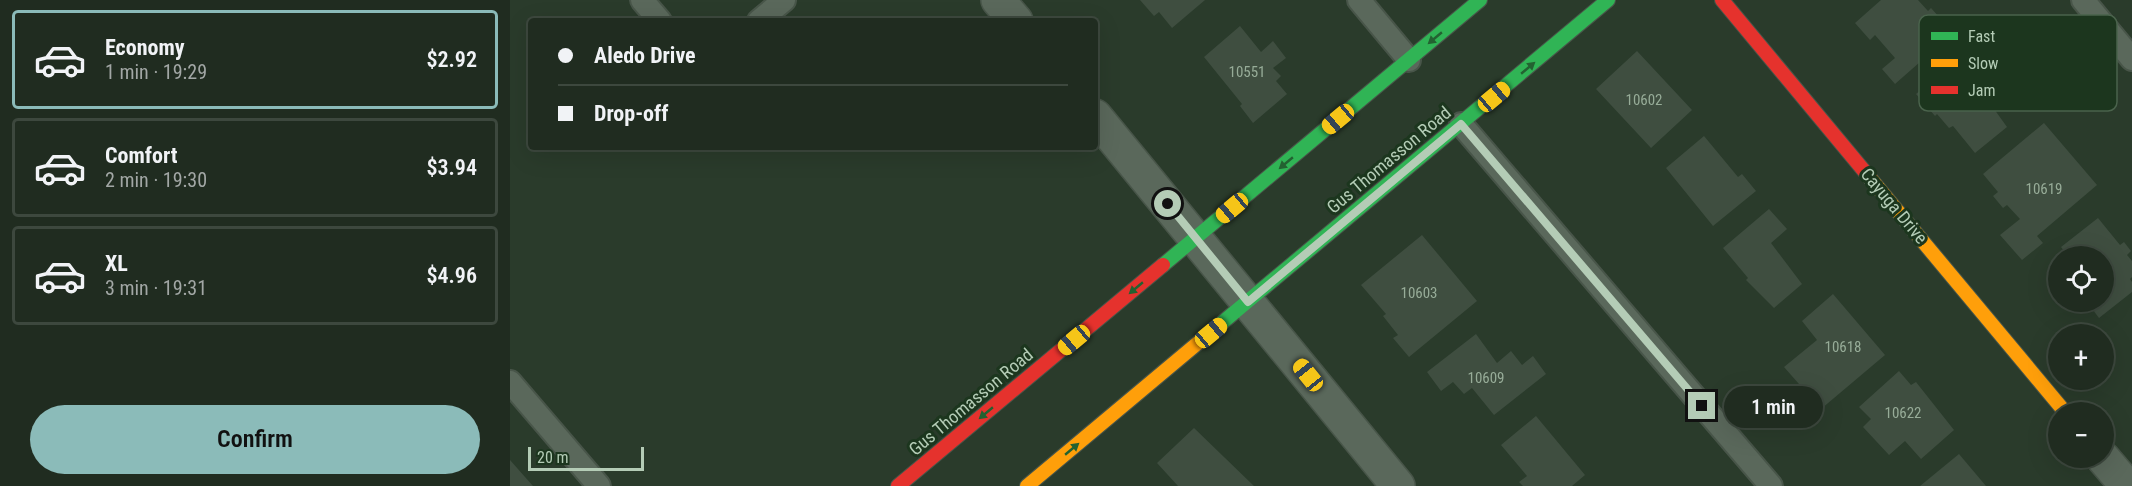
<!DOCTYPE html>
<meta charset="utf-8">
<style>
body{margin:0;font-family:"Roboto Condensed",sans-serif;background:#2d382d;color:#f1f3f6;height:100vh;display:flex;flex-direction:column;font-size:22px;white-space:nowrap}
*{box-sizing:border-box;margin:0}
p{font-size:20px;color:#a2a7a5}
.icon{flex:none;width:33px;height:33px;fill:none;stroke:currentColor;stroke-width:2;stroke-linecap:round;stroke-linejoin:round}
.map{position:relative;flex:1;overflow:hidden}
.details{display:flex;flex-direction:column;background:#202c20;width:510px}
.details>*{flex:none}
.top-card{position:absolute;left:18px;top:18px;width:570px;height:132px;border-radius:6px;box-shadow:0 6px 24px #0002,0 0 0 2px #3d483e;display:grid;align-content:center;height:132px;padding:0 30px;background:#202c20}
.fabs{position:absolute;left:1538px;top:246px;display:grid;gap:12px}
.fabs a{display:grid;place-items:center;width:66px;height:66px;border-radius:50%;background:#202c20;box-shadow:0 6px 24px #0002,0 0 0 2px #3d483e;font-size:30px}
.scale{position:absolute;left:18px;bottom:15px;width:116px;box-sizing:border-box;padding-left:6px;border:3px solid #b4ccb6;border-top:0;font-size:16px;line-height:21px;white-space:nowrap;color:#b4ccb6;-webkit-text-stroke:4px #1c361e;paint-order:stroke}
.end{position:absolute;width:27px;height:27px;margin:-14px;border:8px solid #b4ccb6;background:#111;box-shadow:0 0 0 3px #111}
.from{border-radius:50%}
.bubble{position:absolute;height:42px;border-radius:21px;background:#202c20;box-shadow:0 6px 24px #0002,0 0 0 2px #3d483e;font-size:20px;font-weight:600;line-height:42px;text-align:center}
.car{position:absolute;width:18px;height:36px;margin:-18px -9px;border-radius:8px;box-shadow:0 0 4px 2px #0007;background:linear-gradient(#f5c518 24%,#345 0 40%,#f5c518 0 76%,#345 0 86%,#f5c518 0)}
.top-card b{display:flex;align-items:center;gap:21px;height:57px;font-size:22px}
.top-card b+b{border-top:2px solid #3d483e}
.top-card i{width:15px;height:15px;background:#f1f3f6}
ul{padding:10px 0 0;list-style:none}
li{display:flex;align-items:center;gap:18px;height:99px;margin:0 12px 9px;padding:0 18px;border:3px solid #3d483e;border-radius:6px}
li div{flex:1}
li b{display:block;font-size:22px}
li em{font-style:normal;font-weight:600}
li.on{border-color:#8bbbb9}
li>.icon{width:54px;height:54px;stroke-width:1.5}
.button{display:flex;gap:12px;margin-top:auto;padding:12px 30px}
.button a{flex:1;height:69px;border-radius:36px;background:#8bbbb9;color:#111;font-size:24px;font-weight:600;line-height:69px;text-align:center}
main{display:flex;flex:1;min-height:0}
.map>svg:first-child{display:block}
</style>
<main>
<section class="details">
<ul>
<li class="on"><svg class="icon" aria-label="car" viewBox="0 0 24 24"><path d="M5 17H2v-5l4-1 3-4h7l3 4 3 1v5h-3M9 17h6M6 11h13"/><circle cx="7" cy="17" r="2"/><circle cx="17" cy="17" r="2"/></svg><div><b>Economy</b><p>1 min · 19:29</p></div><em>$2.92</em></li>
<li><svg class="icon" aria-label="car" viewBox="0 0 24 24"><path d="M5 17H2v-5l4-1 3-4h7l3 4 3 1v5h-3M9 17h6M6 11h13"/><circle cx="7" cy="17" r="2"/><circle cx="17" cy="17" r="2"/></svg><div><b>Comfort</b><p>2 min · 19:30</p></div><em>$3.94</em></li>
<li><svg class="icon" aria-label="car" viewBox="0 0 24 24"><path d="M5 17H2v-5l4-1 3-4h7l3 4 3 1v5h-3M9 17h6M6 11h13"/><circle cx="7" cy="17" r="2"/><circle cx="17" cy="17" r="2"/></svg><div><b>XL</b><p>3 min · 19:31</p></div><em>$4.96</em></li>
</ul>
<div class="button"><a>Confirm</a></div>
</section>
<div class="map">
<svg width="1622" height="486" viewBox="0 0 1622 486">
<rect width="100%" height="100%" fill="#2a3b2b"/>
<path fill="#3f4e40" d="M 630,0 L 695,0 L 662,28 L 649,12 L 644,16 Z
M 1371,0 L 1408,0 L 1418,11 L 1421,8 L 1430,18 L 1426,21 L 1441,38 L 1410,62 L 1385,84 L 1372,69 L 1385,58 L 1365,35 L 1360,40 L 1345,23 Z
M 730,26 L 751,52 L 763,41 L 776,58 L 763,68 L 771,76 L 766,81 L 777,94 L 743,123 L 730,106 L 732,104 L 694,57 Z
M 1127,51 L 1182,110 L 1141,148 L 1086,89 Z
M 1443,63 L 1466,91 L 1469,88 L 1497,127 L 1465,153 L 1443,126 L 1439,128 L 1427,114 L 1425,116 L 1406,94 Z
M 1534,123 L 1587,185 L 1527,236 L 1533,243 L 1512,260 L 1490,235 L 1510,219 L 1497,205 L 1493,208 L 1483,196 L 1488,192 L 1473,174 Z
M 1194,136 L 1228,177 L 1232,174 L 1246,191 L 1203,226 L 1156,168 Z
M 1259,209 L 1277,229 L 1261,243 L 1292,284 L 1264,308 L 1236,280 L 1238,278 L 1213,248 Z
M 1588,218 L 1610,245 L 1614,242 L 1621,251 L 1617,255 L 1622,261 L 1622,277 L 1620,279 L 1622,282 L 1622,292 L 1589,318 L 1577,302 L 1593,302 L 1593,256 L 1558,256 L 1551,247 Z
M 912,235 L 967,301 L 899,357 L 883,338 L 888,335 L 873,316 L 876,314 L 851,285 Z
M 1323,294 L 1375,355 L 1311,409 L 1274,367 L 1307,340 L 1292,321 Z
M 966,334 L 987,363 L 1001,351 L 1012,365 L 1023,356 L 1036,374 L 984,415 L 962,388 L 954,394 L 943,382 L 931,391 L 917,372 Z
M 1389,371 L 1401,385 L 1406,382 L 1444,430 L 1411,459 L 1395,441 L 1379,455 L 1353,427 L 1361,419 L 1349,407 Z
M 1026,416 L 1075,475 L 1062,486 L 1013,486 L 1009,482 L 1017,476 L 991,445 Z
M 684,428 L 744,486 L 668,486 L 647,463 Z
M 1449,454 L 1476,486 L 1410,486 Z
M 0,460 L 23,486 L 0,486 Z"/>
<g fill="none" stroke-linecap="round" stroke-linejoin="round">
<defs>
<path id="lane" d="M 132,0 L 150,21
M 849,0 L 899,60
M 1573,0 L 1622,59
M 249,21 L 274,0
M 951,124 L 1261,486
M 0,382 L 89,486"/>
<path id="street" d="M 488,0 L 506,21
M 585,116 L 888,486
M 1593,458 L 1617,486"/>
<path id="fast" d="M 653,265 L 970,0
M 695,337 L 1098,0"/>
<path id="slow" d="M 1360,178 L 1555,412
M 517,486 L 695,337"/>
<path id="jam" d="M 1212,0 L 1360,178
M 388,486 L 653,265"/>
</defs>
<use href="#lane" stroke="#485549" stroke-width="26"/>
<use href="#street" stroke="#485549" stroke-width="36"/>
<use href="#fast" stroke="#485549" stroke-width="16"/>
<use href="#slow" stroke="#485549" stroke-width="16"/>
<use href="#jam" stroke="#485549" stroke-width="16"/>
<use href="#lane" stroke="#5a685b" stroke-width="22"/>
<use href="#street" stroke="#5a685b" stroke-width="33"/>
<use href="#fast" stroke="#30b455" stroke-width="14"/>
<use href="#slow" stroke="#ff9f0a" stroke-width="14"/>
<use href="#jam" stroke="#e5322d" stroke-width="14"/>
</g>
<defs><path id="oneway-solid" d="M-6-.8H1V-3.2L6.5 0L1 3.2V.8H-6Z" transform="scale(1.5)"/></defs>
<g fill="#236231">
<use href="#oneway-solid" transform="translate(925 38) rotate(140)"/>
<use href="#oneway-solid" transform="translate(1018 68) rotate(-40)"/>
<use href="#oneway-solid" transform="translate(776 163) rotate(140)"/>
<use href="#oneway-solid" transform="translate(626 288) rotate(140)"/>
<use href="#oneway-solid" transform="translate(476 413) rotate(140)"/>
<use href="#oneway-solid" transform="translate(562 449) rotate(-40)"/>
</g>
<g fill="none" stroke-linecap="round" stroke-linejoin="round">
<path stroke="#b4ccb6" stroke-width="8" d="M 658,204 L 738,302 L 951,124 L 1192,406"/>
</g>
<g text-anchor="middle" stroke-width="6" stroke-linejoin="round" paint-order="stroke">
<g font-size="15" fill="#97ac98">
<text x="737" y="77">10551</text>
<text x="1134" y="105">10602</text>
<text x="1534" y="194">10619</text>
<text x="909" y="298">10603</text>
<text x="1333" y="352">10618</text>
<text x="976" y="383">10609</text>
<text x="1393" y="418">10622</text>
</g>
<g font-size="18" fill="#b4ccb6" stroke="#1c361e">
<text transform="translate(879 160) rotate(-40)" y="6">Gus Thomasson Road</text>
<text transform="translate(1384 206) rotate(50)" y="6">Cayuga Drive</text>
<text transform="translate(461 402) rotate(-40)" y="6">Gus Thomasson Road</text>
</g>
</g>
<rect x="1409" y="15" width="198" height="96" rx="9" fill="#1c361e" stroke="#4a634c" stroke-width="1.5"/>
<rect x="1421" y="32" width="27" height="8" fill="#30b455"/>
<rect x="1421" y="59" width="27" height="8" fill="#ff9f0a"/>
<rect x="1421" y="86" width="27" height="8" fill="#e5322d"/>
<g font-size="16" fill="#b4ccb6">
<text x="1458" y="42">Fast</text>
<text x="1458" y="69">Slow</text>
<text x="1458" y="96">Jam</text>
</g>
</svg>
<div class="fabs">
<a><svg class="icon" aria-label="locate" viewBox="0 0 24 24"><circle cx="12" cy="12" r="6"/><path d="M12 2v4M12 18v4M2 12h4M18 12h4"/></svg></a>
<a>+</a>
<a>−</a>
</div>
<div class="scale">20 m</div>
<i class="end from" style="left:658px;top:204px"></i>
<i class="end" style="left:1192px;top:406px"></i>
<div class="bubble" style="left:1214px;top:386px;width:99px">1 min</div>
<i class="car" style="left:984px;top:97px;rotate:50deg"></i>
<i class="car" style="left:828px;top:119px;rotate:230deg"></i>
<i class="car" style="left:722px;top:208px;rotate:230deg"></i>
<i class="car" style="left:701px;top:333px;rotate:50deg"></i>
<i class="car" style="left:564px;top:340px;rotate:230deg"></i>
<i class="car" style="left:798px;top:375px;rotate:321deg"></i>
<div class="top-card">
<b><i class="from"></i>Aledo Drive</b>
<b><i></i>Drop-off</b>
</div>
</div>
</main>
